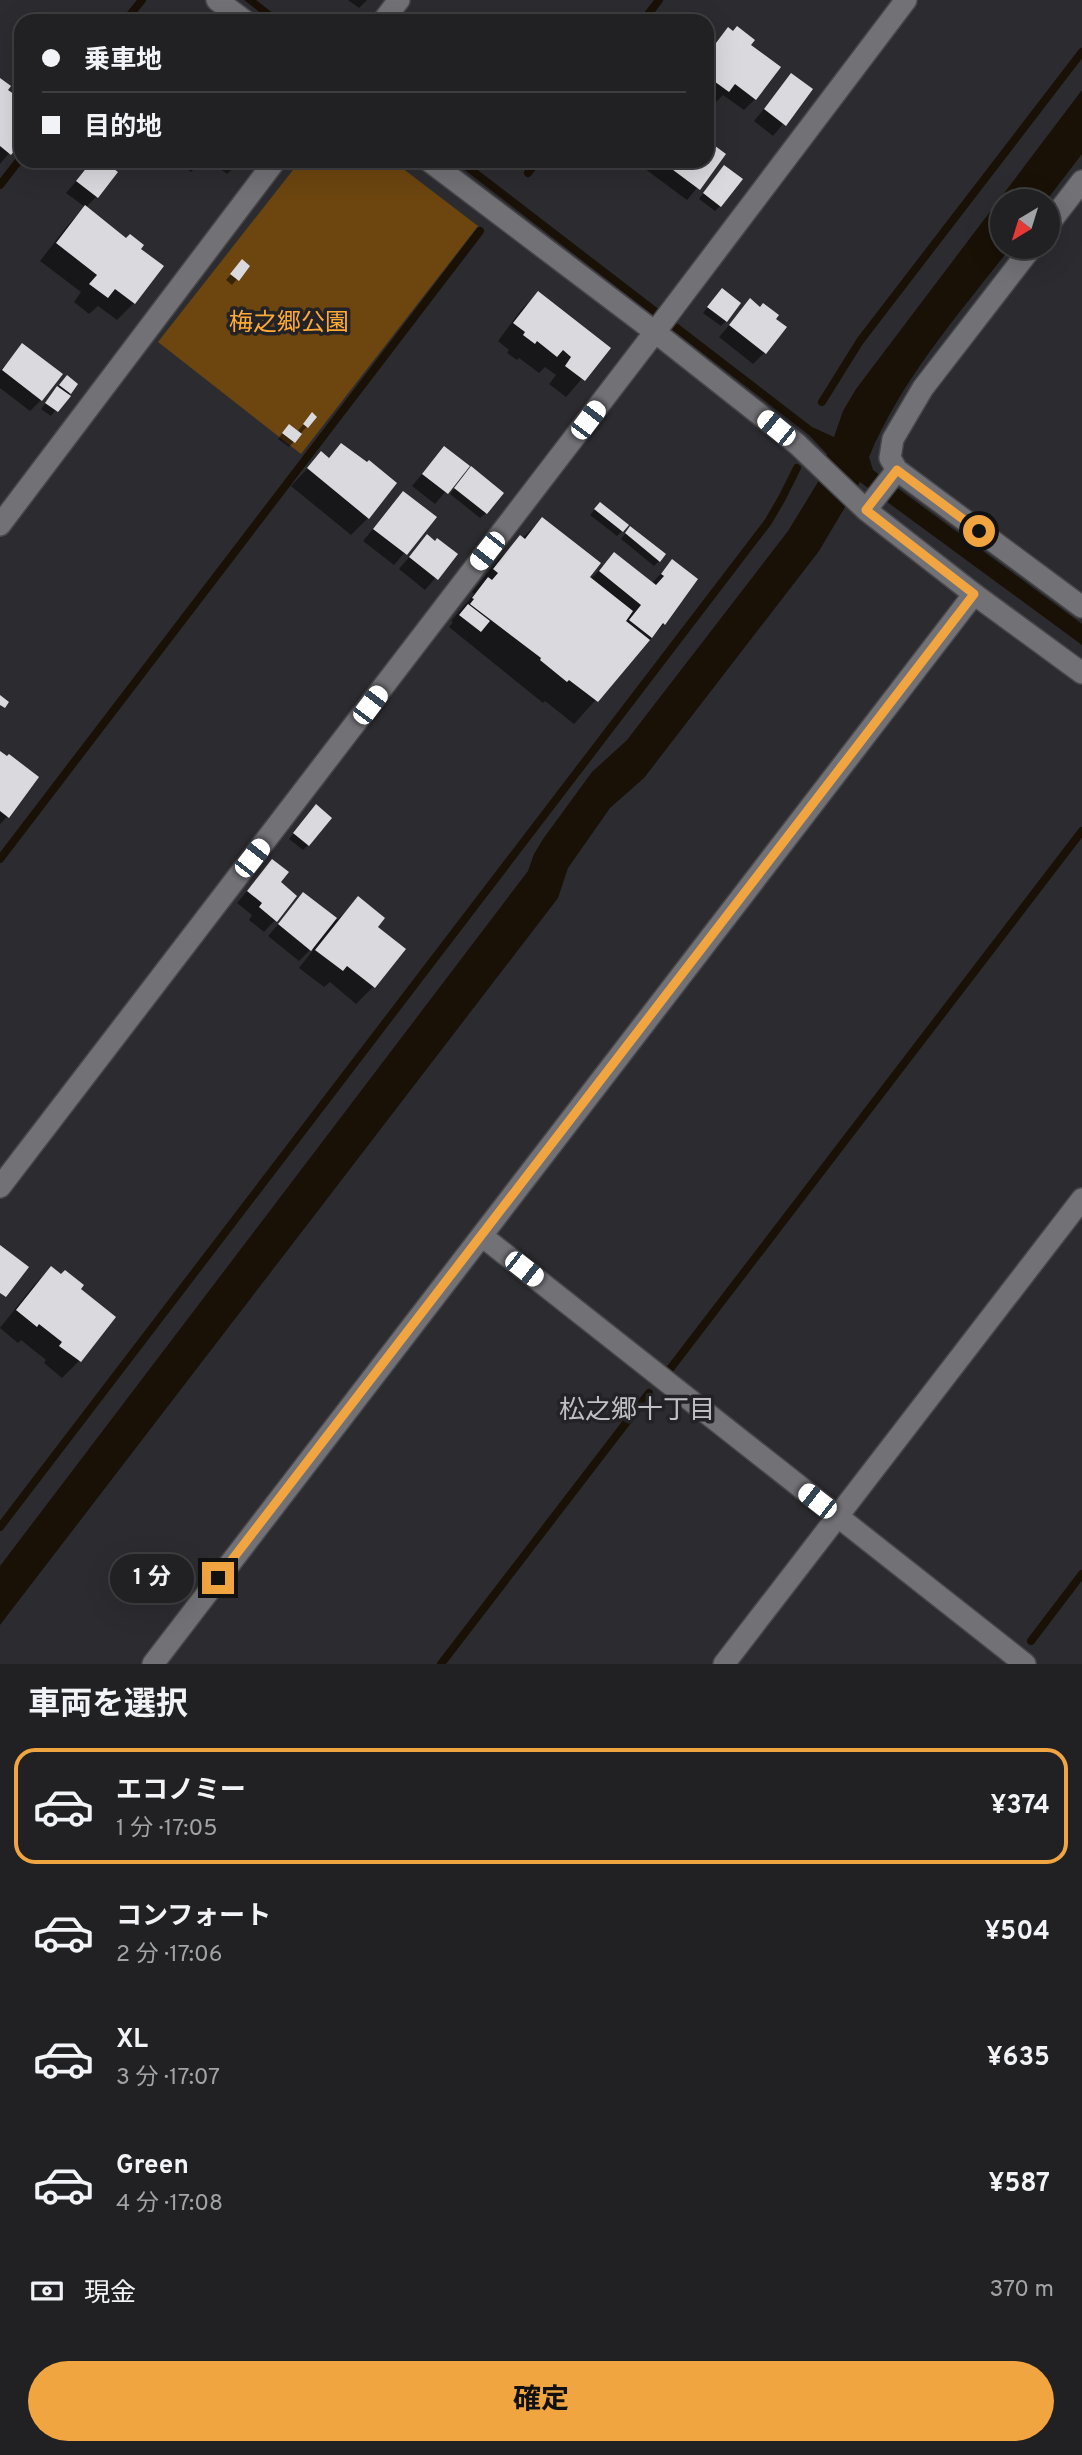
<!DOCTYPE html>
<html lang="ja">
<meta charset="utf-8">
<style>
body{margin:0;font-family:Overpass,"Noto Sans JP",sans-serif;background:#29292c;color:#f1f3f6;height:100vh;display:flex;flex-direction:column;font-size:26px;white-space:nowrap}
*{box-sizing:border-box;margin:0}
p{font-size:23px;color:#a2a3a6}
.icon{flex:none;width:38px;height:38px;fill:none;stroke:currentColor;stroke-width:2;stroke-linecap:round;stroke-linejoin:round}
.map{position:relative;height:1664px;overflow:hidden}
.side{display:flex;flex-direction:column;background:#212124;flex:1}
.side>*{flex:none}
.top-card{position:absolute;left:14px;top:14px;width:700px;height:154px;border-radius:21px;box-shadow:0 7px 28px #0002,0 0 0 2px #3e3e41;display:grid;align-content:center;height:154px;padding:0 28px;background:#212124}
.needle{width:46px;rotate:218deg}
.fabs{position:absolute;left:990px;top:189px;display:grid;gap:14px}
.fabs a{display:grid;place-items:center;width:70px;height:70px;border-radius:50%;background:#212124;box-shadow:0 7px 28px #0002,0 0 0 2px #3e3e41;font-size:35px}
.end{position:absolute;width:32px;height:32px;margin:-16px;border:9px solid #f1a540;background:#111;box-shadow:0 0 0 4px #111}
.from{border-radius:50%}
.bubble{position:absolute;height:49px;border-radius:24px;background:#212124;box-shadow:0 7px 28px #0002,0 0 0 2px #3e3e41;font-size:23px;font-weight:700;line-height:49px;text-align:center}
.car{position:absolute;width:21px;height:42px;margin:-21px -10px;border-radius:9px;box-shadow:0 0 5px 2px #0007;background:linear-gradient(#fff 24%,#345 0 40%,#fff 0 76%,#345 0 86%,#fff 0)}
.top-card b{display:flex;align-items:center;gap:24px;height:66px;font-size:26px}
.top-card b+b{border-top:2px solid #3e3e41}
.top-card i{width:18px;height:18px;background:#f1f3f6}
ul{padding:0;list-style:none}
li{display:flex;align-items:center;gap:21px;height:116px;margin:0 14px 10px;padding:0 14px;border:4px solid transparent;border-radius:21px}
li div{flex:1}
li b{display:block;font-size:26px}
li em{font-style:normal;font-weight:700}
li.on{border-color:#f1a540}
li>.icon{width:63px;height:63px;stroke-width:1.5}
h2{padding:0 28px;font-size:32px;line-height:84px}
.pay{display:flex;align-items:center;gap:18px;height:77px;padding:0 28px;font-size:26px}
.pay p{margin-inline-start:auto}
.cta{display:flex;gap:14px;margin-top:auto;padding:14px 28px}
.cta a{flex:1;height:80px;border-radius:42px;background:#f1a540;color:#111;font-size:28px;font-weight:700;line-height:80px;text-align:center}
.map>svg:first-child{display:block}
</style>
<div class="map">
<svg width="1082" height="1664" viewBox="0 0 1082 1664">
<rect width="100%" height="100%" fill="#2c2c30"/>
<path fill="#6c450f" d="M 300,161 L 393,161 L 478,226 L 301,454 L 158,342 Z"/>
<path fill="#191006" d="M 244,0 L 256,0 L 283,21 L 271,21 Z
M 1082,90 L 1082,154 L 1046,201 L 1003,201 L 1003,247 L 1011,247 C 959,314 902,378 869,457 L 873,470 L 1082,624 L 1082,645 L 860,482 L 819,551 L 644,778 L 610,808 L 568,868 L 558,898 L 0,1625 L 0,1566 L 528,871 L 534,854 L 543,839 L 592,772 L 627,740 L 788,531 L 818,482 L 827,454 L 809,435 L 453,161 L 466,161 L 812,427 L 834,437 L 843,411 L 856,389 Z"/>
<path fill="#0007" d="M 348,0 L 367,0 L 359,8 Z
M 728,30 L 755,99 L 744,110 L 723,95 L 716,102 L 707,95 L 707,54 Z
M 792,75 L 811,90 L 773,136 L 754,121 Z
M 0,80 L 6,90 L 21,101 L 21,139 L 0,164 Z
M 707,142 L 724,155 L 687,200 L 637,163 L 707,161 Z
M 93,161 L 100,161 L 97,196 L 85,208 L 139,249 L 134,303 L 117,320 L 98,306 L 89,314 L 74,302 L 81,292 L 40,261 L 68,225 L 85,207 L 66,193 Z
M 176,161 L 203,161 L 191,172 Z
M 210,161 L 241,161 L 227,174 Z
M 719,172 L 720,206 L 715,211 L 699,199 Z
M 248,266 L 232,285 L 226,280 L 237,267 Z
M 538,293 L 608,349 L 566,397 L 549,384 L 556,375 L 545,367 L 539,373 L 519,358 L 517,360 L 507,353 L 509,350 L 498,341 L 521,310 Z
M 717,296 L 726,321 L 721,326 L 703,313 Z
M 750,301 L 774,319 L 765,352 L 753,364 L 719,337 Z
M 22,346 L 41,400 L 30,411 L 0,388 L 0,371 Z
M 62,382 L 76,384 L 51,416 L 41,409 Z
M 315,417 L 289,447 L 278,439 L 284,431 L 297,432 L 307,420 Z
M 341,445 L 395,483 L 368,518 L 351,535 L 291,486 L 321,454 L 327,459 Z
M 444,448 L 467,466 L 435,504 L 412,486 Z
M 466,474 L 486,513 L 480,518 L 450,494 Z
M 403,493 L 434,518 L 394,565 L 363,541 Z
M 595,509 L 622,531 L 617,536 L 590,515 Z
M 543,519 L 590,580 L 614,554 L 651,584 L 673,561 L 664,624 L 574,724 L 545,701 L 543,703 L 449,627 L 453,622 L 451,621 L 474,594 L 472,592 L 498,560 Z
M 630,528 L 659,561 L 654,566 L 621,539 Z
M 427,536 L 455,555 L 425,590 L 399,569 Z
M 0,752 L 7,817 L 0,824 Z
M 311,812 L 308,845 L 303,850 L 289,839 Z
M 272,861 L 279,883 L 275,920 L 264,932 L 249,920 L 252,915 L 237,903 Z
M 304,894 L 337,920 L 358,899 L 376,927 L 373,987 L 356,1004 L 330,982 L 324,987 L 299,968 L 313,950 L 312,948 L 299,961 L 268,936 Z
M 51,1268 L 114,1317 L 79,1361 L 62,1378 L 44,1363 L 46,1360 L 21,1340 L 18,1343 L 0,1328 L 34,1285 Z"/>
<g fill="none" stroke-linecap="round" stroke-linejoin="round">
<path stroke="#191006" stroke-width="8" d="M 125,21 L 142,0
M 643,21 L 659,0
M 528,173 L 537,161
M 0,185 L 21,158
M 822,402 L 860,341 L 1082,52
M 0,859 L 480,231
M 670,1369 L 1082,831
M 0,1527 L 768,522 L 782,498 L 797,468
M 1031,1641 L 1082,1574
M 441,1664 L 649,1393"/>
</g>
<path fill="#dad9de" d="M 737,26 L 755,40 L 751,45 L 781,67 L 756,100 L 735,84 L 729,92 L 707,76 L 712,67 L 707,63 L 707,55 L 728,27 L 733,31 Z
M 791,73 L 813,89 L 786,126 L 764,109 Z
M 0,78 L 11,86 L 8,90 L 21,99 L 21,142 L 11,155 L 0,146 Z
M 707,140 L 726,154 L 700,190 L 661,161 L 707,161 Z
M 92,161 L 103,161 L 118,172 L 98,198 L 76,181 Z
M 724,165 L 743,179 L 721,207 L 703,193 Z
M 85,205 L 126,238 L 130,234 L 144,245 L 141,249 L 164,266 L 135,304 L 115,289 L 108,298 L 89,284 L 97,275 L 56,243 Z
M 242,259 L 250,266 L 239,281 L 230,274 Z
M 722,288 L 741,303 L 727,322 L 707,307 Z
M 538,291 L 611,348 L 585,381 L 565,366 L 571,357 L 563,350 L 557,357 L 537,341 L 535,344 L 523,335 L 525,332 L 513,323 Z
M 750,298 L 760,307 L 763,303 L 779,315 L 776,319 L 787,327 L 766,354 L 729,325 Z
M 22,343 L 63,374 L 42,401 L 2,370 Z
M 67,375 L 78,384 L 71,394 L 59,385 Z
M 57,386 L 71,396 L 58,412 L 45,403 Z
M 312,412 L 317,417 L 308,428 L 303,424 Z
M 289,424 L 302,434 L 295,443 L 282,433 Z
M 341,443 L 367,462 L 369,460 L 397,483 L 369,519 L 307,468 L 321,451 L 329,458 Z
M 444,446 L 470,466 L 448,494 L 422,474 Z
M 471,466 L 504,493 L 487,514 L 454,488 Z
M 403,491 L 437,517 L 407,555 L 373,529 Z
M 600,502 L 629,525 L 623,532 L 594,509 Z
M 542,517 L 601,563 L 590,577 L 633,611 L 626,621 L 650,640 L 598,702 L 569,680 L 567,682 L 540,660 L 541,658 L 470,604 L 474,599 L 472,598 L 488,577 L 492,580 L 498,573 L 493,569 L 520,535 L 525,539 Z
M 630,526 L 666,554 L 660,562 L 625,533 Z
M 427,534 L 435,541 L 437,538 L 458,554 L 438,580 L 409,557 Z
M 614,552 L 656,585 L 664,576 L 661,574 L 672,559 L 698,579 L 665,625 L 663,623 L 652,638 L 629,620 L 641,605 L 599,571 Z
M 468,604 L 490,621 L 481,632 L 459,615 Z
M 0,695 L 9,702 L 5,708 L 0,705 Z
M 0,751 L 7,756 L 9,754 L 39,777 L 9,818 L 0,811 Z
M 316,804 L 332,818 L 309,846 L 293,833 Z
M 272,859 L 289,872 L 281,882 L 297,896 L 277,922 L 259,907 L 262,903 L 247,891 Z
M 303,892 L 337,918 L 311,951 L 278,924 Z
M 358,896 L 385,918 L 378,927 L 406,949 L 375,988 L 347,966 L 343,971 L 315,950 Z
M 0,1245 L 29,1267 L 6,1297 L 0,1293 Z
M 51,1266 L 61,1274 L 65,1270 L 84,1285 L 81,1289 L 116,1317 L 81,1362 L 59,1346 L 62,1342 L 39,1324 L 37,1327 L 16,1310 Z"/>
<g fill="none" stroke-linecap="round" stroke-linejoin="round">
<defs>
<path id="minor" d="M 217,0 L 245,21
M 383,21 L 399,0
M 429,161 L 655,332 L 797,444 L 866,510 L 974,594 L 1082,673
M 1048,225 L 1082,181
M 1032,247 L 923,388 L 893,439 L 890,458 L 897,470 L 1082,607
M 866,510 L 897,470
M 0,525 L 275,161
M 0,1187 L 655,332 L 906,0
M 482,1236 L 1025,1664
M 153,1664 L 974,594
M 724,1664 L 1082,1199"/>
</defs>
<use href="#minor" stroke="#47474a" stroke-width="24"/>
<use href="#minor" stroke="#727176" stroke-width="21"/>
</g>
<g fill="none" stroke-linecap="round" stroke-linejoin="round">
<path stroke="#f1a540" stroke-width="9" d="M 218,1578 L 974,594 L 866,510 L 897,470 L 979,531"/>
</g>
<g text-anchor="middle" stroke-width="7" stroke-linejoin="round" paint-order="stroke">
<g font-size="24" fill="#ffab36" stroke="#232226">
<text x="289" y="330">梅之郷公園</text>
</g>
<g font-size="26" fill="#c0bfc4" stroke="#232226">
<text x="637" y="1418">松之郷十丁目</text>
</g>
</g>
</svg>
<div class="fabs">
<a><svg class="needle" viewBox="-14 -14 28 28"><path d="M0-13l5 13h-10z" fill="#e53935"/><path d="M0 13l5-13h-10z" fill="#a2a3a6"/></svg></a>
</div>
<i class="end from" style="left:979px;top:531px"></i>
<i class="end" style="left:218px;top:1578px"></i>
<div class="bubble" style="left:110px;top:1554px;width:84px">1 分</div>
<i class="car" style="left:588px;top:420px;rotate:37deg"></i>
<i class="car" style="left:776px;top:428px;rotate:309deg"></i>
<i class="car" style="left:487px;top:551px;rotate:218deg"></i>
<i class="car" style="left:370px;top:705px;rotate:37deg"></i>
<i class="car" style="left:252px;top:858px;rotate:38deg"></i>
<i class="car" style="left:524px;top:1269px;rotate:128deg"></i>
<i class="car" style="left:817px;top:1501px;rotate:308deg"></i>
<div class="top-card">
<b><i class="from"></i>乗車地</b>
<b><i></i>目的地</b>
</div>
</div>
<section class="side">
<h2>車両を選択</h2>
<ul>
<li class="on"><svg class="icon" aria-label="car" viewBox="0 0 24 24"><path d="M5 17H2v-5l4-1 3-4h7l3 4 3 1v5h-3M9 17h6M6 11h13"/><circle cx="7" cy="17" r="2"/><circle cx="17" cy="17" r="2"/></svg><div><b>エコノミー</b><p>1 分 · 17:05</p></div><em>¥374</em></li>
<li><svg class="icon" aria-label="car" viewBox="0 0 24 24"><path d="M5 17H2v-5l4-1 3-4h7l3 4 3 1v5h-3M9 17h6M6 11h13"/><circle cx="7" cy="17" r="2"/><circle cx="17" cy="17" r="2"/></svg><div><b>コンフォート</b><p>2 分 · 17:06</p></div><em>¥504</em></li>
<li><svg class="icon" aria-label="car" viewBox="0 0 24 24"><path d="M5 17H2v-5l4-1 3-4h7l3 4 3 1v5h-3M9 17h6M6 11h13"/><circle cx="7" cy="17" r="2"/><circle cx="17" cy="17" r="2"/></svg><div><b>XL</b><p>3 分 · 17:07</p></div><em>¥635</em></li>
<li><svg class="icon" aria-label="car" viewBox="0 0 24 24"><path d="M5 17H2v-5l4-1 3-4h7l3 4 3 1v5h-3M9 17h6M6 11h13"/><circle cx="7" cy="17" r="2"/><circle cx="17" cy="17" r="2"/></svg><div><b>Green</b><p>4 分 · 17:08</p></div><em>¥587</em></li>
</ul>
<div class="pay"><svg class="icon" aria-label="cash" viewBox="0 0 24 24"><path d="M3 7h18v10H3z"/><circle cx="12" cy="12" r="2"/></svg>現金<p>370 m</p></div>
<div class="cta"><a>確定</a></div>
</section>
